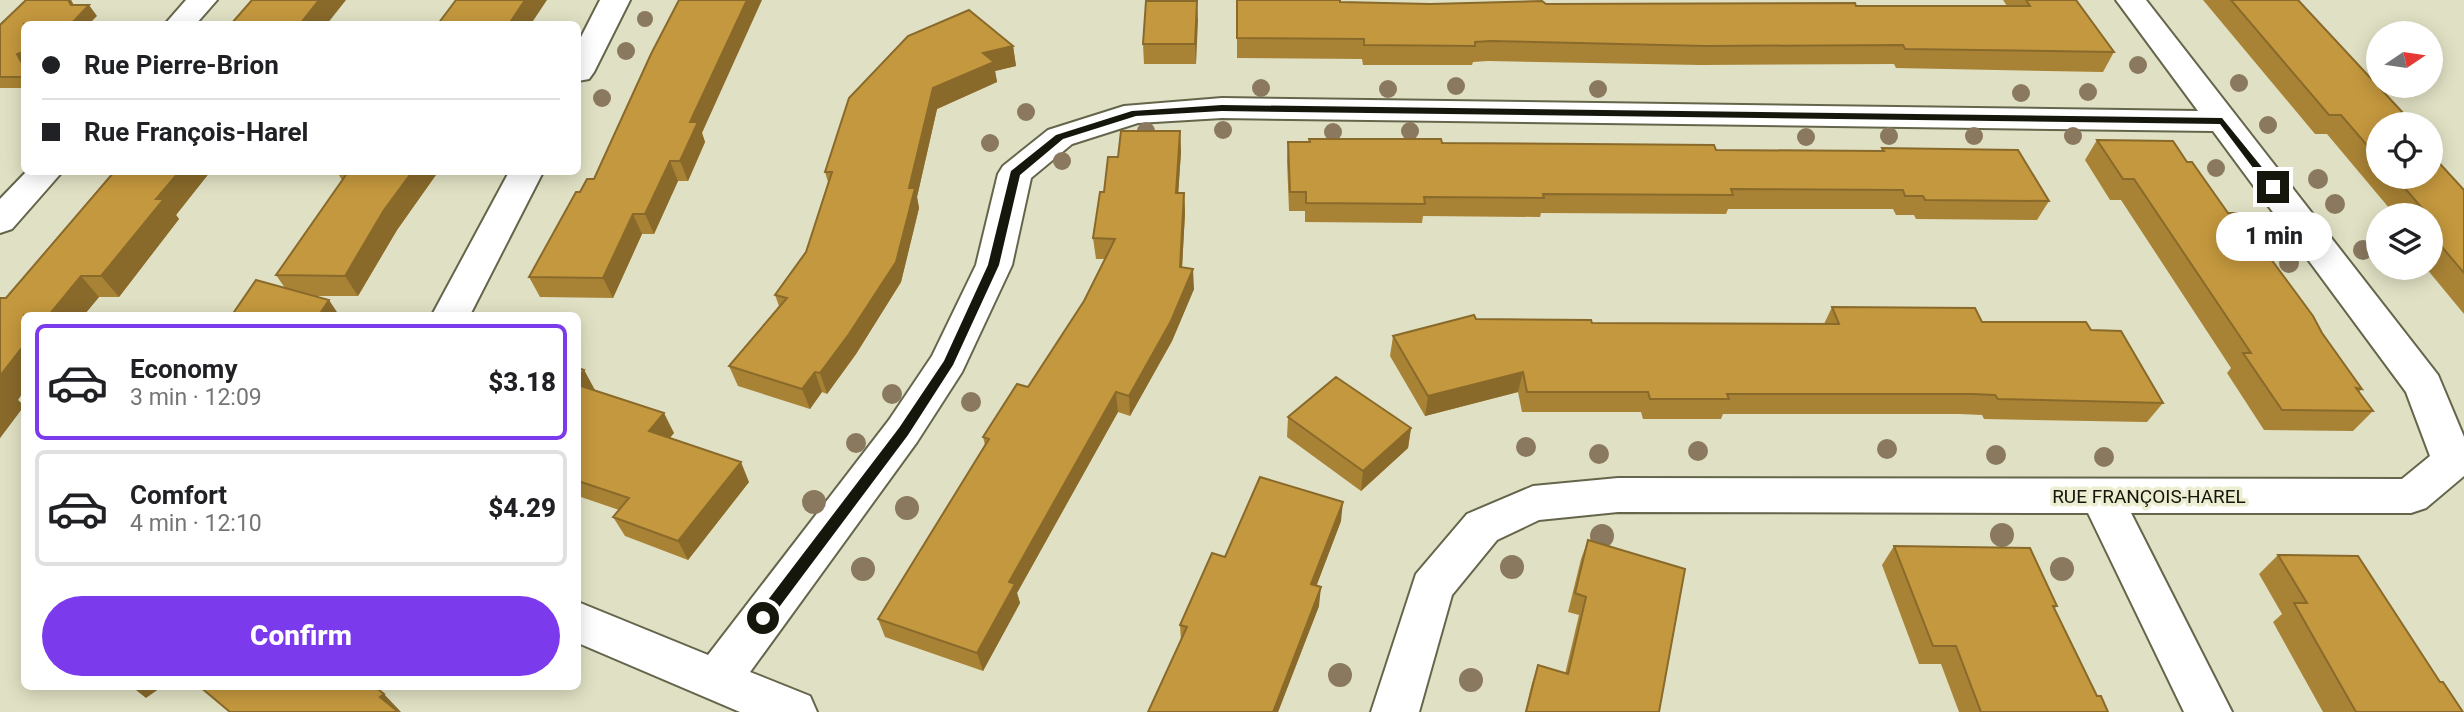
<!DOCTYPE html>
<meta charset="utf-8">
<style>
body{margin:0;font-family:Roboto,sans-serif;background:#f6f6f6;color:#202124;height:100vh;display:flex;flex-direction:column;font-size:26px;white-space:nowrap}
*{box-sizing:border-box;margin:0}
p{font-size:23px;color:#757577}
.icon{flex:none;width:38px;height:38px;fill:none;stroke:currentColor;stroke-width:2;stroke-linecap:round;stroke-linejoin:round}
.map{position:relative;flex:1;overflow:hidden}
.side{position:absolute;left:21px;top:312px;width:560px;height:378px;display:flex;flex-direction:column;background:#fff;border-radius:10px;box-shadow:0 4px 18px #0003}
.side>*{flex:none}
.banner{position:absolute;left:21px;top:21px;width:560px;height:154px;border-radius:10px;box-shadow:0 4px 18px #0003;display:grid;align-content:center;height:154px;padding:0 21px;background:#fff}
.needle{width:46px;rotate:77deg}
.fabs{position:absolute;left:2366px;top:21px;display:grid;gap:14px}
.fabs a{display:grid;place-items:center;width:77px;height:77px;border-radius:50%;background:#fff;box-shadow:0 4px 18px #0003;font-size:35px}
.end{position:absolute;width:32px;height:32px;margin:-16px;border:9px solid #16170c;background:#fff;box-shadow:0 0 0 4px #fff}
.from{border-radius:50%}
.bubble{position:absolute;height:49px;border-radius:24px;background:#fff;box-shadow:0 4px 18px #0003;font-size:23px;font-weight:800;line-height:49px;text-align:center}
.banner b{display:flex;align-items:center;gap:24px;height:66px;font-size:26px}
.banner b+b{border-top:2px solid #e0e0e0}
.banner i{width:18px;height:18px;background:#202124}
ul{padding:12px 0 0;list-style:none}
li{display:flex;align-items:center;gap:21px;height:116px;margin:0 14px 10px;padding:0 7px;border:4px solid #e0e0e0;border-radius:10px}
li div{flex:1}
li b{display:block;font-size:26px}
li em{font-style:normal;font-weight:800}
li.selected{border-color:#7c3aed}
li>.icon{width:63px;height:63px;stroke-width:1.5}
.cta{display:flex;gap:14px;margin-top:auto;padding:14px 21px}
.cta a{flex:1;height:80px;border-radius:42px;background:#7c3aed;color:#fff;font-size:28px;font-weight:800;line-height:80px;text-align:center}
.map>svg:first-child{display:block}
</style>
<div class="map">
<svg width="2464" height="712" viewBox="0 0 2464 712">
<rect width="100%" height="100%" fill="#e0e1c4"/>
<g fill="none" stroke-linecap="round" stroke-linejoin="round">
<defs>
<path id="street" d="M 186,0 L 217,0 L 196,24 L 165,24 Z
M 600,0 L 630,0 L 594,72 L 589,79 L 578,81 L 578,43 Z
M 2116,0 L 2146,0 L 2438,375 L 2464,437 L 2464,476 L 2426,508 L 2411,513 L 2131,513 L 2232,712 L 2184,712 L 2088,513 L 1618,512 L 1539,520 L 1497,540 L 1452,595 L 1419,712 L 1371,712 L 1416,574 L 1467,514 L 1533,486 L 1618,478 L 2402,479 L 2430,456 L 2406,392 L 2213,131 L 1222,118 L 1138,123 L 1072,144 L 1031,178 L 1012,265 L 962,372 L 917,442 L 750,672 L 810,696 L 817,712 L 740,712 L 578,643 L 578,602 L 708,655 L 889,420 L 932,356 L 976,265 L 998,174 L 1003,166 L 1048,130 L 1124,106 L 1222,98 L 2198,111 Z
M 26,172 L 62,172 L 12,229 L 0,233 L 0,199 Z
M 509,172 L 543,172 L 470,315 L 432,315 Z"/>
</defs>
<use href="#street" stroke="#64654b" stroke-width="4"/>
<use href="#street" fill="#fff" fill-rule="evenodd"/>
</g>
<g fill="#8a795f">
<circle cx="645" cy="19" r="8"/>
<circle cx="626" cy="51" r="9"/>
<circle cx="2138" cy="65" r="9"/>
<circle cx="2239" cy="83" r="9"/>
<circle cx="1456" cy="86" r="9"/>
<circle cx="1261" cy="88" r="9"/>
<circle cx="1388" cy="89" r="9"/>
<circle cx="1598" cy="89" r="9"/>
<circle cx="2088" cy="92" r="9"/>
<circle cx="2021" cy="93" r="9"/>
<circle cx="602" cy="98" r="9"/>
<circle cx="1026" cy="112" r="9"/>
<circle cx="2268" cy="125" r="9"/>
<circle cx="1223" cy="130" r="9"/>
<circle cx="1146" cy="131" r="9"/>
<circle cx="1410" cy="131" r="9"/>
<circle cx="1333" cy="132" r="9"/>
<circle cx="1889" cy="136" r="9"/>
<circle cx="1974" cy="136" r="9"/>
<circle cx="2073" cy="136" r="9"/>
<circle cx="1806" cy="137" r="9"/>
<circle cx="990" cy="143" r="9"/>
<circle cx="1062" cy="161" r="9"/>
<circle cx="2216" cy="168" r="9"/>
<circle cx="2318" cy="179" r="10"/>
<circle cx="2335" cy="204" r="10"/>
<circle cx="2363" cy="250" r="10"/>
<circle cx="2289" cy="263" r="10"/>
<circle cx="892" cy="394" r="10"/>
<circle cx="971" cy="402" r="10"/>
<circle cx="856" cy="443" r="10"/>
<circle cx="1526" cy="447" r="10"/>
<circle cx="1887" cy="449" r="10"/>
<circle cx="1698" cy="451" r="10"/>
<circle cx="1599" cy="454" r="10"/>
<circle cx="1996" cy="455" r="10"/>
<circle cx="2104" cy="457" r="10"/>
<circle cx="814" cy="502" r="12"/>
<circle cx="907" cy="508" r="12"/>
<circle cx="2002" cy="535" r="12"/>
<circle cx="1602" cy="536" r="12"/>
<circle cx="1512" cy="567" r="12"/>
<circle cx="863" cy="569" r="12"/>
<circle cx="2062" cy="569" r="12"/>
<circle cx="1340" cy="675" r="12"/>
<circle cx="1471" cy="680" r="12"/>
</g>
<path fill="#a98335" d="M 26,0 L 71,0 L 74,5 L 97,16 L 24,24 L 24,88 L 0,88 L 0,25 Z
M 1237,0 L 1430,4 L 2007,6 L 2003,0 L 2076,0 L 2114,52 L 2103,72 L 1896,68 L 1894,64 L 1700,65 L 1488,61 L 1473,62 L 1472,65 L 1363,65 L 1362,59 L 1237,58 Z
M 2203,0 L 2298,0 L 2405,115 L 2400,121 L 2378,124 L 2378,177 L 2431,177 L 2464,190 L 2464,314 L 2426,268 L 2431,268 L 2431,215 L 2395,215 L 2327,134 L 2315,134 Z
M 1197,1 L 1196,64 L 1144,64 L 1143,44 Z
M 1013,46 L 1016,66 L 995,71 L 997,82 L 937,109 L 917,197 L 919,208 L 901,282 L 856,354 L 827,394 L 822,392 L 810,409 L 738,386 L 729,366 L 779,306 L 775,295 L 806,252 L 828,182 L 825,172 Z
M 1180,131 L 1181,152 L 1178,193 L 1184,193 L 1185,213 L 1182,267 L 1194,289 L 1172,341 L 1130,416 L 1118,412 L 1017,593 L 1020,603 L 983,671 L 885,637 L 878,619 L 985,445 L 983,437 L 1028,387 L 1084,301 L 1105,259 L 1096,259 L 1093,238 L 1104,192 L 1118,157 Z
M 702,133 L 705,142 L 688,181 L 678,181 L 654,234 L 642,234 L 613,298 L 540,297 L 529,277 L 580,192 Z
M 1309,139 L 1716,150 L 1881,151 L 1882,148 L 2049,201 L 2037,220 L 1916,219 L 1914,215 L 1896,215 L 1893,209 L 1728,209 L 1726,214 L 1541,213 L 1540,217 L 1423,216 L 1422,223 L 1305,222 L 1305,211 L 1289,211 L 1287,161 L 1288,142 L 1309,142 Z
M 2097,140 L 2187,162 L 2322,333 L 2362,389 L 2359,392 L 2373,411 L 2353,431 L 2264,430 L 2227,373 L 2231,368 L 2121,200 L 2110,200 L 2085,160 Z
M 112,172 L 210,172 L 176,215 L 179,219 L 119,297 L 99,297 L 84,315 L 24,315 L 18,400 L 24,406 L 0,438 L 0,298 L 6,298 L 113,172 Z
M 337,172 L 438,172 L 397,230 L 358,296 L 312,296 L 285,288 L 276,275 L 342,180 Z
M 1832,307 L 1982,322 L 2091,330 L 2163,403 L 2147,422 L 1984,419 L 1982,415 L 1959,414 L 1723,414 L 1721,419 L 1643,419 L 1641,412 L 1522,412 L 1518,392 L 1425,416 L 1390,356 L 1393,336 L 1476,319 L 1592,323 L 1824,324 Z
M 578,368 L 584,370 L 595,391 L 674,433 L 669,438 L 749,482 L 688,560 L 625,536 L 613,517 L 619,510 L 578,496 Z
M 1288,417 L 1411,428 L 1408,448 L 1361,491 L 1287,437 Z
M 1341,521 L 1316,586 L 1319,606 L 1278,712 L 1148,712 L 1181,641 L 1180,625 L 1225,557 Z
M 1588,540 L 1659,712 L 1525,712 L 1532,683 L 1538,665 L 1565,674 L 1579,615 L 1568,612 L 1581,559 Z
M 1894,546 L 2057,606 L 2054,609 L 2097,696 L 2108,712 L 1959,712 L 1941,664 L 1919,664 L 1882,565 Z
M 2278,555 L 2440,682 L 2463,712 L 2323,712 L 2273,622 L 2282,614 L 2259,574 Z"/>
<path fill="#896a2b" d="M 68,0 L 71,0 L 79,16 L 89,5 L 97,16 L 89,24 L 71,24 L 71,5 Z
M 319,0 L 346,0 L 327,24 L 300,24 Z
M 525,0 L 547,0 L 531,24 L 509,24 Z
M 747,0 L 762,0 L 702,133 L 705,142 L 688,181 L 680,161 L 690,122 Z
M 1197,1 L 1198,21 L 1196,64 L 1195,44 Z
M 1013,46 L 1016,66 L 995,71 L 997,82 L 937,109 L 917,197 L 919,208 L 901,282 L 856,354 L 827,394 L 820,373 L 909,188 L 933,88 L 983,53 Z
M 24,52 L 24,67 L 17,54 Z
M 1180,131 L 1181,152 L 1177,213 L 1176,193 Z
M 670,161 L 678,181 L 654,234 L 645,214 Z
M 179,172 L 210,172 L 176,215 L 179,219 L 119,297 L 101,276 L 156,199 Z
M 412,172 L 438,172 L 397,230 L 358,296 L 345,276 L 384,210 Z
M 1184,193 L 1185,213 L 1181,287 L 1180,267 Z
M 633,214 L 642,234 L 613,298 L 603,278 Z
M 1193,269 L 1194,289 L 1172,341 L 1130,416 L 1129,396 Z
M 81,276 L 99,297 L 84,315 L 49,315 Z
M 329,300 L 339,315 L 319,315 Z
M 24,345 L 24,391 L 18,400 L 24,406 L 0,438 L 0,376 Z
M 584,370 L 595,390 L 583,404 L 578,393 L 578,378 Z
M 815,372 L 822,392 L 810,409 L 802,389 Z
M 1523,372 L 1518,392 L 1425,416 L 1428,396 Z
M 1116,392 L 1118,412 L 1017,593 L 1020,603 L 983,671 L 977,653 L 1009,582 Z
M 664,413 L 674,433 L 659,451 L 649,431 Z
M 1411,428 L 1408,448 L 1361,491 L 1363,471 Z
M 741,462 L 749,482 L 688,560 L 678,541 Z
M 1343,502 L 1341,521 L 1310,603 L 1311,584 Z
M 1321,587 L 1319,606 L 1278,712 L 1273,712 Z
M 131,686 L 163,686 L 146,698 Z
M 384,694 L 401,712 L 395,712 L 380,697 Z"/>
<path fill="#c4983e" stroke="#896a2b" stroke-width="2" d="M 26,0 L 68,0 L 71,5 L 89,5 L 71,24 L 24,24 L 24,52 L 17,54 L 24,67 L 24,77 L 0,77 L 0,25 Z
M 252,0 L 319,0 L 300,24 L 231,24 Z
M 456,0 L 525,0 L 509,24 L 438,24 Z
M 679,0 L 747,0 L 690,122 L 698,122 L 680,161 L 670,161 L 645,214 L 633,214 L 603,278 L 529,277 L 576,192 L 580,192 L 587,179 L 594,179 L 651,54 Z
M 1237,0 L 1340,0 L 1340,2 L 1430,4 L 1542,1 L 1546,4 L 1855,3 L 1856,6 L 2030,6 L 2026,0 L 2076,0 L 2114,52 L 1905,49 L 1903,45 L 1706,46 L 1491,41 L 1475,42 L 1475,46 L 1364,45 L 1364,39 L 1237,38 Z
M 2231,0 L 2298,0 L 2405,115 L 2394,115 L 2403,124 L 2378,124 L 2378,158 L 2341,115 L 2329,115 Z
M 1146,1 L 1197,1 L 1195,44 L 1143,44 Z
M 969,10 L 1013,46 L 983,53 L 994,62 L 933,88 L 909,188 L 915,188 L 896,262 L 849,334 L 820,373 L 815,372 L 802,389 L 729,366 L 787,298 L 775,295 L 806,252 L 832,172 L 825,172 L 849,98 L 908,36 Z
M 1121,131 L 1180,131 L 1176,193 L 1184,193 L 1180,267 L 1193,269 L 1171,321 L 1129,396 L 1116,392 L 1009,582 L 1015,584 L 977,653 L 878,619 L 989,439 L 983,437 L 1017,384 L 1028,387 L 1084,301 L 1115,239 L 1093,238 L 1100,192 L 1104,192 L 1108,157 L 1118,157 Z
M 1309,139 L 1441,139 L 1442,143 L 1714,145 L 1716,150 L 1884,151 L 1882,148 L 2018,150 L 2049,201 L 1925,200 L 1923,196 L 1905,196 L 1903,190 L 1731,189 L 1733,195 L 1543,194 L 1544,198 L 1424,197 L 1425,204 L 1306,203 L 1306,192 L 1290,192 L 1288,142 L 1310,142 Z
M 2097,140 L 2173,141 L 2187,162 L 2192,162 L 2228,213 L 2237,213 L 2313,316 L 2322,333 L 2362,389 L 2356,388 L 2373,411 L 2282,410 L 2243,353 L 2251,353 L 2134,179 L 2123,179 Z
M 2431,154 L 2464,190 L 2464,273 L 2431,234 L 2431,230 L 2440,230 L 2431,219 L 2431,215 L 2428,215 L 2395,177 L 2431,177 Z
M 114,172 L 179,172 L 156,199 L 164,199 L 101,276 L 81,276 L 49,315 L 24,315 L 24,345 L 0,376 L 0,298 L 6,298 Z
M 348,172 L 412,172 L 384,210 L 345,276 L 276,275 Z
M 256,280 L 329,300 L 319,315 L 232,315 Z
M 1832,307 L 1975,308 L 1982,322 L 2086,322 L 2091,330 L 2121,331 L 2163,403 L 1998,399 L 1995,395 L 1972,394 L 1727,394 L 1729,399 L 1650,399 L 1648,392 L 1527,392 L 1523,372 L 1428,396 L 1393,336 L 1474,315 L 1476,319 L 1591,320 L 1592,323 L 1839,324 Z
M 578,368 L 584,370 L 578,378 Z
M 1336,377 L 1411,428 L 1363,471 L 1288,417 Z
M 578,385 L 664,413 L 649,431 L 741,462 L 678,541 L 613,517 L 629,498 L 578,481 Z
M 1260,477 L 1343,502 L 1311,584 L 1321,587 L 1273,712 L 1148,712 L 1187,627 L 1180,625 L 1212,553 L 1225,557 Z
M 1588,540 L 1685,569 L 1659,712 L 1526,712 L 1538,665 L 1568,674 L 1586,597 L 1575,593 Z
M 1894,546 L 2030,548 L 2057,606 L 2053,606 L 2097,696 L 2101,696 L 2108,712 L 1981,712 L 1956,646 L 1933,646 Z
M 2278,555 L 2358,556 L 2440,682 L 2443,682 L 2463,712 L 2356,712 L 2294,603 L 2307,603 Z
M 199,686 L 374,686 L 384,694 L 380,697 L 397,711 L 395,712 L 230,712 Z"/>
<path fill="#16170c" d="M 1222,105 L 2222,118 L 2278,187 L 2269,189 L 2220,124 L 1222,111 L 1136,116 L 1063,139 L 1020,175 L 999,265 L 953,365 L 908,435 L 768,622 L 758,622 L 758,613 L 899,428 L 944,361 L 988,265 L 1011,171 L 1056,135 L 1132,111 Z"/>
<g text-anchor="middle" stroke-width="7" stroke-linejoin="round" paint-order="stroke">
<g font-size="19" fill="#16170c" stroke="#edeed1">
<text x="2149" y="503">RUE FRANÇOIS-HAREL</text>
</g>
</g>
</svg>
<div class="fabs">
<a><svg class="needle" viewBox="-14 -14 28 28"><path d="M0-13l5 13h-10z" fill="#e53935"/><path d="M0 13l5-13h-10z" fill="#757577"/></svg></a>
<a><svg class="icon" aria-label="locate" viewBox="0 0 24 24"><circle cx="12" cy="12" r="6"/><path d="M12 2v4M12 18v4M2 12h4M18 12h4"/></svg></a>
<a><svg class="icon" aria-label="layers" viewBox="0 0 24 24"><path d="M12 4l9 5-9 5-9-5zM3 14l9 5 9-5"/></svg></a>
</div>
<i class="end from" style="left:763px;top:618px"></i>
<i class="end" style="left:2273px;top:187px"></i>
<div class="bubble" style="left:2216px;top:212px;width:116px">1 min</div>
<div class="banner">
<b><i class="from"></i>Rue Pierre-Brion</b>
<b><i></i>Rue François-Harel</b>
</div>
<section class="side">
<ul>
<li class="selected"><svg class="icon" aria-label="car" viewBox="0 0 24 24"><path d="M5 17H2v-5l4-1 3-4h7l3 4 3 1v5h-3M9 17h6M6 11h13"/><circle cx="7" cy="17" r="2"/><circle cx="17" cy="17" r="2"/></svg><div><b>Economy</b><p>3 min · 12:09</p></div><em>$3.18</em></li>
<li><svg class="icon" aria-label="car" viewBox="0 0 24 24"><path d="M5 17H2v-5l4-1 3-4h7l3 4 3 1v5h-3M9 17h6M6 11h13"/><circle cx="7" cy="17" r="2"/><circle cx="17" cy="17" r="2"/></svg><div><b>Comfort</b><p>4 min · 12:10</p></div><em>$4.29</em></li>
</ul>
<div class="cta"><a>Confirm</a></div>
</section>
</div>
